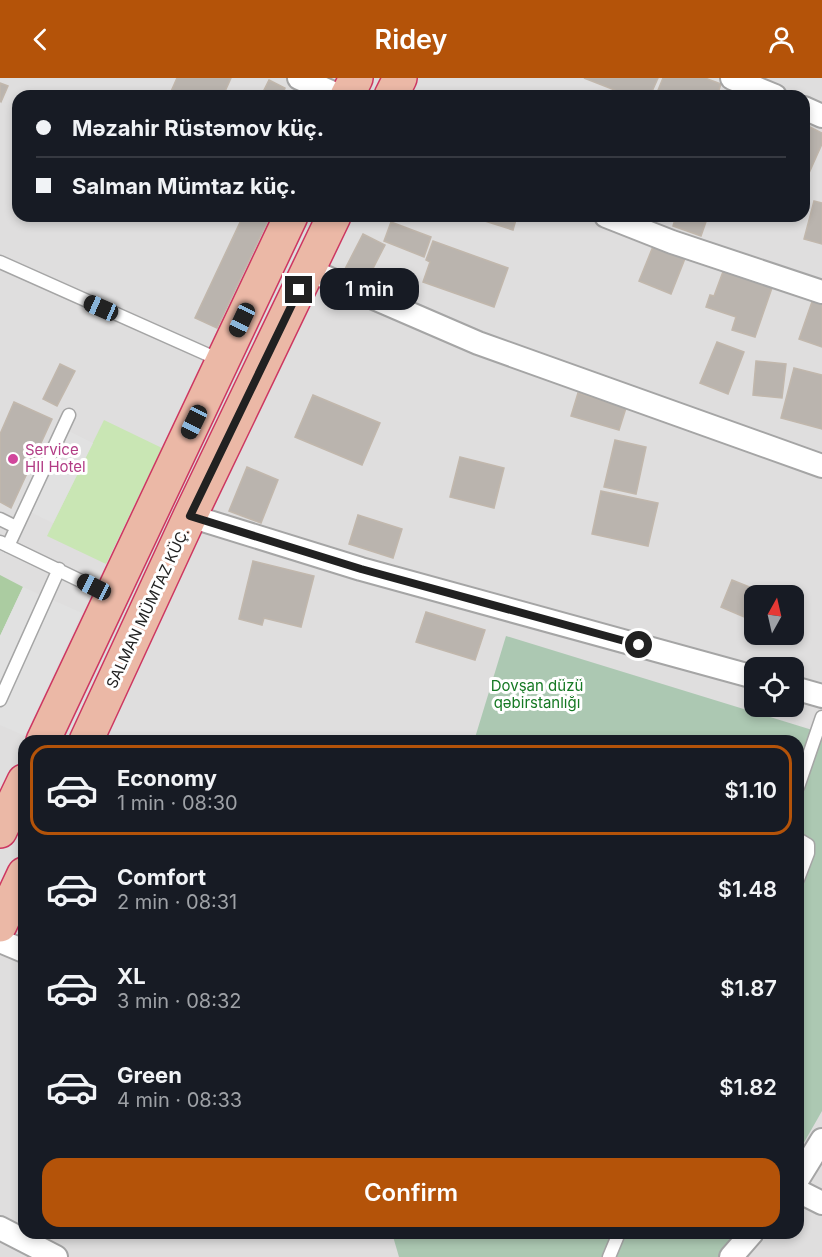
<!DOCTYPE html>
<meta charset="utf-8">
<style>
body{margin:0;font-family:Inter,sans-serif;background:#20242c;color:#f1f3f6;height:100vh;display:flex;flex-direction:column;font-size:22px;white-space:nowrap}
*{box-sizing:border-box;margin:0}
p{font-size:20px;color:#9ea1a6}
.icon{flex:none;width:33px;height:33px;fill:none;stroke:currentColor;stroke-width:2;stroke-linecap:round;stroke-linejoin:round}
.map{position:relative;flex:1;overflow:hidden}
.drawer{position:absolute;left:18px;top:657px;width:786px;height:504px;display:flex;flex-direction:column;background:#171b24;border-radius:18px;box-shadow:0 3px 9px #0003}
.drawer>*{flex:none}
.banner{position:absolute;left:12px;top:12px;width:798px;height:132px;border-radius:18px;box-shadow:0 3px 9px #0003;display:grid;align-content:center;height:132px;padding:0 24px;background:#171b24}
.needle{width:39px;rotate:8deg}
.buttons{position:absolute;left:744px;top:507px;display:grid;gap:12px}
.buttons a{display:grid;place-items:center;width:60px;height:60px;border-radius:12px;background:#171b24;box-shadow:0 3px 9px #0003;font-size:30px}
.end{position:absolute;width:27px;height:27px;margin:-14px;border:8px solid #212121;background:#fff;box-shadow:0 0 0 3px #fff}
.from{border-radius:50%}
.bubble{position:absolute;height:42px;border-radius:18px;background:#171b24;box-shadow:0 3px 9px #0003;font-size:20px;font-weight:600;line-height:42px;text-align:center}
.car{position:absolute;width:18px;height:36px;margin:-18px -9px;border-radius:8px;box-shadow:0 0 4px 2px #0007;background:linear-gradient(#222 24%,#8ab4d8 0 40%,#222 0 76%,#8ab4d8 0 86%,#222 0)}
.banner b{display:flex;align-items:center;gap:21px;height:57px;font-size:22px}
.banner b+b{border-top:2px solid #363941}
.banner i{width:15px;height:15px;background:#f1f3f6}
ul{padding:10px 0 0;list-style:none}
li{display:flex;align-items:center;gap:18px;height:90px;margin:0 12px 9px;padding:0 12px;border:3px solid transparent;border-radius:18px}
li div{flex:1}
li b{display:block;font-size:22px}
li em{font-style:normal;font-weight:600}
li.selected{border-color:#b45309}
li>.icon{width:54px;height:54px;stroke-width:1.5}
.cta{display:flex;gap:12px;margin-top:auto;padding:12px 24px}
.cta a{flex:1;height:69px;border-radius:18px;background:#b45309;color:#fff;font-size:24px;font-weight:600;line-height:69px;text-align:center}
header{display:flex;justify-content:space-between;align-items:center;height:78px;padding:0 24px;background:#b45309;color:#fff;font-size:27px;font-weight:600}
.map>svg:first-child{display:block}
</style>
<header><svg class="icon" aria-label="back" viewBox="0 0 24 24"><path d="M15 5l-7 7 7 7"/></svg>Ridey<svg class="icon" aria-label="person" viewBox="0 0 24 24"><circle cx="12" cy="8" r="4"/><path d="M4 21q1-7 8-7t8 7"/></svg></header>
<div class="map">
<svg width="822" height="1179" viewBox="0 0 822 1179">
<rect width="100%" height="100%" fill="#f1eee9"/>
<path fill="#dfdede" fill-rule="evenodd" d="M 0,0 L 822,0 L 822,1179 L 0,1179 ZM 18,18 L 804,18 L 804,138 L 18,138 ZM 754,518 L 794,518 L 794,556 L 754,556 ZM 754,590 L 794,590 L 794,628 L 754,628 ZM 24,663 L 798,663 L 798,1155 L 24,1155 Z"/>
<path fill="#c9e6b4" d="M 104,342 L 162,370 L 106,486 L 47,458 Z"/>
<path fill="#abcca1" d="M 0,497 L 23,509 L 0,558 Z"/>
<path fill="#acc8b2" d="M 506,558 L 822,655 L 822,1033 L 798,1075 L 798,663 L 474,663 Z
M 392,1155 L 742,1155 L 718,1179 L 399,1179 Z"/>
<path fill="#e1e1e1" d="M 63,350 L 93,365 L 53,445 L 24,431 Z
M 23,509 L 82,535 L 25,658 L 0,647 L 0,558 Z"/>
<path fill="#bab4ae" stroke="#c1b7ac" stroke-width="1.5" d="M 177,0 L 231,0 L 223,18 L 169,18 Z
M 584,0 L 658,0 L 650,18 L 630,18 Z
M 663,0 L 705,0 L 721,6 L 717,18 L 659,18 L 656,17 Z
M 269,2 L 285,10 L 282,18 L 261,18 Z
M 0,5 L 8,8 L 1,24 L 0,23 Z
M 804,46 L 822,55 L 822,66 L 809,95 L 804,93 Z
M 814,123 L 822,125 L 822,166 L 804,161 Z
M 243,138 L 270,138 L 217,250 L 195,240 Z
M 469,138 L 517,138 L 513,152 Z
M 676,138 L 708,138 L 701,158 L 673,148 Z
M 391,144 L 431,159 L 424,179 L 384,163 Z
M 363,156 L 385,167 L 366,204 L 344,193 Z
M 433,163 L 508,190 L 494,229 L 423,204 L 430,184 L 426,182 Z
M 654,166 L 686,178 L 671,216 L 639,203 Z
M 724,191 L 773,207 L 755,259 L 732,252 L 736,239 L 706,229 L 710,217 L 714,218 Z
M 813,221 L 822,224 L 822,269 L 799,261 Z
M 717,264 L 744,274 L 728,316 L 700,305 Z
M 756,283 L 786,286 L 782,320 L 753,317 Z
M 60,286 L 75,293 L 57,328 L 43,321 Z
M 794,290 L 822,297 L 822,351 L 781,340 Z
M 578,315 L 626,330 L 619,352 L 571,338 Z
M 313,317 L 380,345 L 362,387 L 295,359 Z
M 14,324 L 52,341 L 11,430 L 0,424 L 0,356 Z
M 615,362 L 646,369 L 636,416 L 604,409 Z
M 460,379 L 504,390 L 494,430 L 450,419 Z
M 247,389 L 278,402 L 261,445 L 229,433 Z
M 601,413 L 658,425 L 648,468 L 592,456 Z
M 358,437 L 402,451 L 393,480 L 349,466 Z
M 253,483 L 314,498 L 301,549 L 264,540 L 262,547 L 239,541 Z
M 732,502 L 772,518 L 754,518 L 754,543 L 721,529 Z
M 426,534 L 485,552 L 475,582 L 416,564 Z"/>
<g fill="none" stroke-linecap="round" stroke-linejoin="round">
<defs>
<path id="service" d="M 0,184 L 222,283
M 0,441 L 16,449
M 0,464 L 110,517
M 8,468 L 69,337
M 0,622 L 59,491
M 798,709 L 822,639
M 798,761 L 808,767 L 808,775 L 798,801
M 609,1179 L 619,1155"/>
<path id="minor" d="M 299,0 L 340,18
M 732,0 L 775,18
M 804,30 L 822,38
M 606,138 L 672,164 L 822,214
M 309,192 L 478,265 L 822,388
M 190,438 L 361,491 L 754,599
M 794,610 L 822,618
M 0,863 L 24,873
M 798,1101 L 822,1062
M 798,1113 L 822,1125
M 0,1150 L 56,1179
M 731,1179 L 752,1155"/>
<path id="trunk" d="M 347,18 L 356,0
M 391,18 L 400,0
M 43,663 L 291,138
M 86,663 L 190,438 L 334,138
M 0,753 L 24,703
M 0,847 L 24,796"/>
</defs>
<use href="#service" stroke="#a5a5a5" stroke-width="15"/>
<use href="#minor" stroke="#a5a5a5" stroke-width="26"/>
<use href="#trunk" stroke="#cd3761" stroke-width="36"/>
<use href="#service" stroke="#fff" stroke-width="12"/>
<use href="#minor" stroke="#fff" stroke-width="22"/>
<use href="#trunk" stroke="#ebb8a6" stroke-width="33"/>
</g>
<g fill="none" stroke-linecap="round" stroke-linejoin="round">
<path stroke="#212121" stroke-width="8" d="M 299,212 L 190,438 L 361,491 L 639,567"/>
</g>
<circle fill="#d1479c" stroke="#fff" stroke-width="2" cx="13" cy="381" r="6"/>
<g text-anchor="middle" stroke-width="6" stroke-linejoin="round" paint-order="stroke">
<g font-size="15" fill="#b23c85" stroke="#fff" text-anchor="start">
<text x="25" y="377">Service<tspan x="25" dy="17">HII Hotel</tspan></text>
</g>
<g font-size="15" fill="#212121" stroke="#fff">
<text transform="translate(148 530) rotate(-65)" y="5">SALMAN MÜMTAZ KÜÇ.</text>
</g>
<g font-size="15" fill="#167924" stroke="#fff">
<text x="537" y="613">Dovşan düzü<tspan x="537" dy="17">qəbirstanlığı</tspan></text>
</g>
</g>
</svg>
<div class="buttons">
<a><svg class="needle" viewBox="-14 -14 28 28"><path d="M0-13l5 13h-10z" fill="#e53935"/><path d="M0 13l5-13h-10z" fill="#9ea1a6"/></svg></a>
<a><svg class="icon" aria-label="locate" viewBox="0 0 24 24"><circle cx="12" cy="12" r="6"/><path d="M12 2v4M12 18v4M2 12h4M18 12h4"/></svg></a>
</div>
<i class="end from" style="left:639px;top:567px"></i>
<i class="end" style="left:299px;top:212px"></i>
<div class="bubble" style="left:320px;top:190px;width:99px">1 min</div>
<i class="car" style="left:101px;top:230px;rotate:294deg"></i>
<i class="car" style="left:242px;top:242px;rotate:205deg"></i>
<i class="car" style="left:194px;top:344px;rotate:206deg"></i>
<i class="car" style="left:94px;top:509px;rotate:297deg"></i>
<div class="banner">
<b><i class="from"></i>Məzahir Rüstəmov küç.</b>
<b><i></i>Salman Mümtaz küç.</b>
</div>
<section class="drawer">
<ul>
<li class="selected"><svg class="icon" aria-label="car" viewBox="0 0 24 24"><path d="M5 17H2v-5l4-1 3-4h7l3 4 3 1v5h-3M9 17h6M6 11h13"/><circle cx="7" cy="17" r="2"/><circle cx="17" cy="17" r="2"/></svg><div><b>Economy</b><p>1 min · 08:30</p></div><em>$1.10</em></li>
<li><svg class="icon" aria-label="car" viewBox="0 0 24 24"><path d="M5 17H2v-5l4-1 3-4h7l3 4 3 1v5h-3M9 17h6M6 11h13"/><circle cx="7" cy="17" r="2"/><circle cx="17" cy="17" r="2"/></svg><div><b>Comfort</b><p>2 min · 08:31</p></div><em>$1.48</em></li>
<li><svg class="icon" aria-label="car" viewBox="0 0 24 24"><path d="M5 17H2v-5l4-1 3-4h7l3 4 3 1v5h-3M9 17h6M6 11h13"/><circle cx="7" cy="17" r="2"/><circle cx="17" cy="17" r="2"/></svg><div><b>XL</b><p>3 min · 08:32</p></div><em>$1.87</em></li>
<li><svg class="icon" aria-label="car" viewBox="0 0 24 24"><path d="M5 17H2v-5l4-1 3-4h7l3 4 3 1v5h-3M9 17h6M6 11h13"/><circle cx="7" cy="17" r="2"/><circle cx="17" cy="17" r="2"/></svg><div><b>Green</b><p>4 min · 08:33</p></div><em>$1.82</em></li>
</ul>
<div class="cta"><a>Confirm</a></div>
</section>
</div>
